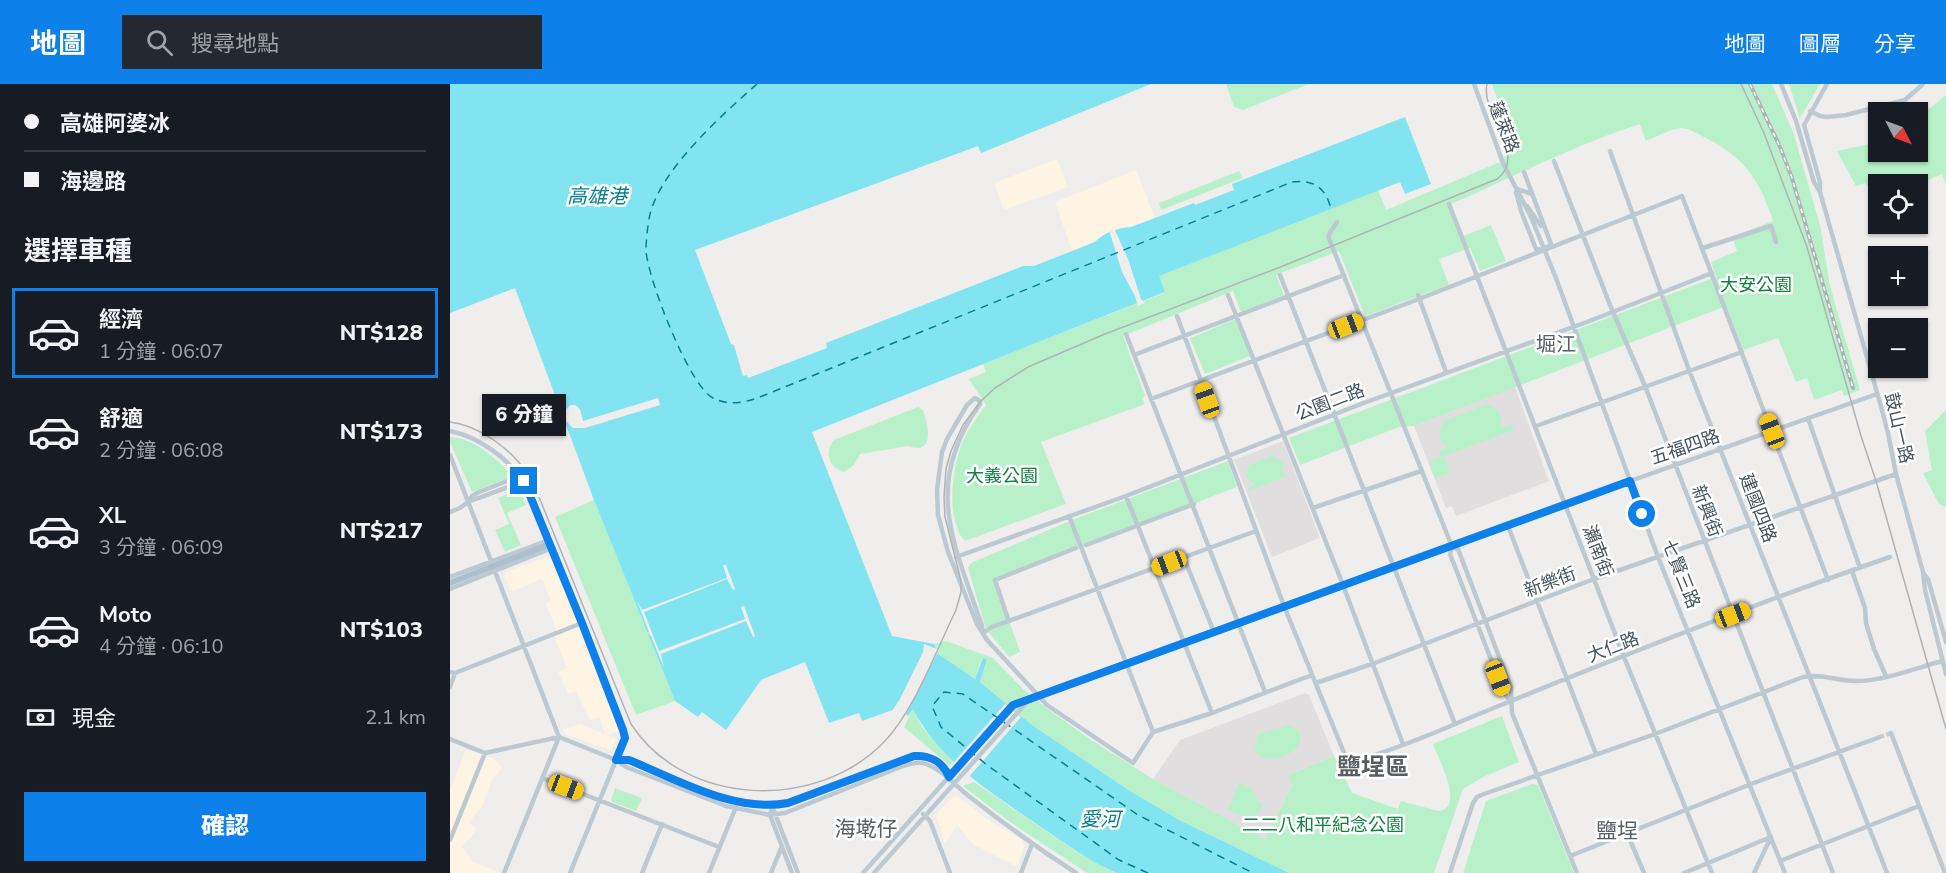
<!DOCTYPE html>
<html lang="zh-TW">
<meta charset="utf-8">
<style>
body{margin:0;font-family:"Nunito Sans","Noto Sans TC",sans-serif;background:#242831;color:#f1f3f6;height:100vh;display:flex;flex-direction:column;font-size:22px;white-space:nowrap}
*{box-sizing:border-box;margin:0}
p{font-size:20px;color:#9ea1a6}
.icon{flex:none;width:33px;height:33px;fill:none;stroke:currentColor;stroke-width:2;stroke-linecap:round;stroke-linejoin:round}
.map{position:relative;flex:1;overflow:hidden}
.details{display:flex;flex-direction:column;background:#171b24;width:450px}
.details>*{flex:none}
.top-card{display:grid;align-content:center;height:132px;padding:0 24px;background:#171b24}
.needle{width:39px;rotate:132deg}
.fabs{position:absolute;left:1418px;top:18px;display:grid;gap:12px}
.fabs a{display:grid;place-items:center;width:60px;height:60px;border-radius:0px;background:#171b24;box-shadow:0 2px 4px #0004;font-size:30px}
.end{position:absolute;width:27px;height:27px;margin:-14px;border:8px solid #0d80ea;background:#fff;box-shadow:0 0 0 3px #fff}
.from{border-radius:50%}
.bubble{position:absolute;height:42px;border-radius:0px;background:#171b24;box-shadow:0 2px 4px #0004;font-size:20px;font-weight:800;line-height:42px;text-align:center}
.car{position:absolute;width:18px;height:36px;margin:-18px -9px;border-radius:8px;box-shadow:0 0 4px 2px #0007;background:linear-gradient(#f5c518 24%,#345 0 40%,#f5c518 0 76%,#345 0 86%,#f5c518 0)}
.top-card b{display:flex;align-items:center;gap:21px;height:57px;font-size:22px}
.top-card b+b{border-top:2px solid #363941}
.top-card i{width:15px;height:15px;background:#f1f3f6}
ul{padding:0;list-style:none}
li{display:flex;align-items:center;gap:18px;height:90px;margin:0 12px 9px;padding:0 12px;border:3px solid transparent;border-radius:0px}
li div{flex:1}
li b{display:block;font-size:22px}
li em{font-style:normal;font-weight:800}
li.selected{border-color:#0d80ea}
li>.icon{width:54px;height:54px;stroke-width:1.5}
h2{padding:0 24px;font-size:27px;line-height:72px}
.pay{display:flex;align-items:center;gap:15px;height:66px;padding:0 24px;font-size:22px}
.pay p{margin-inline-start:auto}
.button{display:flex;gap:12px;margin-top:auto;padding:12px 24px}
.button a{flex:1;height:69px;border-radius:0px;background:#0d80ea;color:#fff;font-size:24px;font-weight:800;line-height:69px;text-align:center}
header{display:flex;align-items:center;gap:36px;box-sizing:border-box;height:84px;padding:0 30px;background:#0d80ea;color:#fff}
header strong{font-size:28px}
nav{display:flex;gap:33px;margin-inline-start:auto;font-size:21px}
.search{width:420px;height:54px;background:#242831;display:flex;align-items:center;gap:15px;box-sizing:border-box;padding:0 21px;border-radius:0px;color:#9ea1a6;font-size:22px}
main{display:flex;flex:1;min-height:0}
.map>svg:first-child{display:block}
</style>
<header>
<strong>地圖</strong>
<div class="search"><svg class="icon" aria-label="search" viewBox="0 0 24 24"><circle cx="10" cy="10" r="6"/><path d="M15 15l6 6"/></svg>搜尋地點</div>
<nav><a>地圖</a><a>圖層</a><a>分享</a></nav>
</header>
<main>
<section class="details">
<div class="top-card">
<b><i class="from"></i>高雄阿婆冰</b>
<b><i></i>海邊路</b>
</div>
<h2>選擇車種</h2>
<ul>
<li class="selected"><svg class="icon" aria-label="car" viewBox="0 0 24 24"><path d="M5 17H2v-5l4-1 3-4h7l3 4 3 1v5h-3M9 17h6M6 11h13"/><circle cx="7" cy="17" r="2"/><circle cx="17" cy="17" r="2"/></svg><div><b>經濟</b><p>1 分鐘 · 06:07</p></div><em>NT$128</em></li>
<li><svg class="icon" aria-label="car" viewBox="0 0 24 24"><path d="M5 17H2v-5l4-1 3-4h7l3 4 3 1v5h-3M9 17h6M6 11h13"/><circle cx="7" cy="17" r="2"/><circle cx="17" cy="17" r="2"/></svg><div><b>舒適</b><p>2 分鐘 · 06:08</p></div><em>NT$173</em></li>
<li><svg class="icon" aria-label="car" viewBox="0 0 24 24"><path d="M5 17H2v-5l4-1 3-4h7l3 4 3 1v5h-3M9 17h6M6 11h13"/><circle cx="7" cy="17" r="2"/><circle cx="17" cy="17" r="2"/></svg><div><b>XL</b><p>3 分鐘 · 06:09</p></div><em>NT$217</em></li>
<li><svg class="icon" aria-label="car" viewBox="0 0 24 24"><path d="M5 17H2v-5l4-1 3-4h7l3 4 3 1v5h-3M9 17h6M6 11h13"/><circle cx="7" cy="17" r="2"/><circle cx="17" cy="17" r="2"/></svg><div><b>Moto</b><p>4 分鐘 · 06:10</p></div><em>NT$103</em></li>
</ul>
<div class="pay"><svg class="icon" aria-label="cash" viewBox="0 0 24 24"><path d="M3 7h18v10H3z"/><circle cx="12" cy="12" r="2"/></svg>現金<p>2.1 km</p></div>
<div class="button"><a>確認</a></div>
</section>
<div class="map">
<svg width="1496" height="789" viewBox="0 0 1496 789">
<rect width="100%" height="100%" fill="#f0eded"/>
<path fill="#fdf4e4" d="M 607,75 L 618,103 L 554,126 L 544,99 Z
M 686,86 L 705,134 L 681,143 L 673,144 L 622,167 L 605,118 Z
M 97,473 L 103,475 L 168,641 L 168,647 L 158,651 L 166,655 L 161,666 L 115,650 L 112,646 L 129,640 L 155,650 L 149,633 L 140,636 L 126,607 L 118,610 L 108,588 L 117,584 L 105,554 L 106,545 L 96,520 L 101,517 L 92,495 L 61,508 L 55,493 L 56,488 Z
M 16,666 L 43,674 L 52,684 L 42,696 L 32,723 L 19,738 L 27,746 L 12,763 L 22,777 L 51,789 L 0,789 L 0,706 Z
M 504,712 L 510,714 L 534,733 L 573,757 L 574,763 L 567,783 L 523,760 L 507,741 L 495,760 L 486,730 Z"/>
<path fill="#e1dedf" d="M 1065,303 L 1099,397 L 1006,432 L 1002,422 L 996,424 L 964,342 Z
M 833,357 L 870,454 L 822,473 L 784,376 Z
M 855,609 L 859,611 L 884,672 L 838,691 L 842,702 L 815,755 L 703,695 L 730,656 Z"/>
<path fill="#b8f1c9" d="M 776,0 L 859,0 L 793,26 L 784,23 Z
M 1042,0 L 1322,0 L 1343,48 L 1370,141 L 1380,202 L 1410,306 L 1394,312 L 1392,306 L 1364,316 L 1357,294 L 1346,298 L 1328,254 L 1293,266 L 1276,222 L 964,342 L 949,343 L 850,381 L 839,354 L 1266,193 L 1261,178 L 1287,167 L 1282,153 L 1323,137 C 1310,96 1293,71 1252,52 C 1246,49 1238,44 1231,44 C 1220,45 1206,53 1196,57 L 1190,40 C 1124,61 1064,93 1001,120 L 1014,152 L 1041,141 L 1056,177 L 1030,187 L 1020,164 L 989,175 L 999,201 L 915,232 L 889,167 L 826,191 L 834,211 L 791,228 L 783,207 L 673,252 L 695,312 L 692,314 L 695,320 L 591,358 L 616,420 L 515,457 C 495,437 502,382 513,357 C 519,344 528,333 536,321 L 519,295 L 536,288 L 533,280 L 714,209 L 708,192 L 928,106 L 936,126 L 1050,78 L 1049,75 L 1067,68 Z
M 1339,0 L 1370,0 L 1350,34 Z
M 1496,11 L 1496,100 L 1492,90 L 1467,101 L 1428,100 L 1428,111 L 1415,99 L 1406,102 L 1387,67 L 1428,58 L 1428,68 L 1467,68 L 1467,35 Z
M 789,87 L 793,94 L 711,126 L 709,119 Z
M 786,235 L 800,272 L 755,290 L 740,254 Z
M 1037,320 C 1049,324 1053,332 1051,344 L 1062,341 L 1064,346 L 994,372 L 1000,389 L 985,394 L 979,378 L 991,373 L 989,367 L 997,364 C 988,356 987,348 994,337 Z
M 468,323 L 473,326 C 478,340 486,372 458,362 L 410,370 L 404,381 L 394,388 C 378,383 374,368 384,356 Z
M 1496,326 L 1496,423 L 1489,420 L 1473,389 L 1482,386 L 1475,347 Z
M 0,353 C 25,354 46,375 63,392 L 22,408 L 0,358 Z
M 822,371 L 833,378 L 832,390 L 835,389 L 836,392 L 799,407 L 798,404 L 804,401 L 796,393 L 798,382 Z
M 778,377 L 787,403 L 545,496 L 570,568 L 559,573 L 536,545 L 518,484 L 521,479 L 622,436 Z
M 69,405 L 76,421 L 57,429 L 71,461 L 55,468 L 45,446 L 59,440 L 48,414 Z
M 144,416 L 225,617 L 186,631 L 105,433 Z
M 496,557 L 543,574 L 573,605 L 598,625 L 638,654 L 703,695 L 815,755 L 842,702 L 838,691 L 884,672 L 902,709 L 948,725 L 951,717 L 988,727 C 1016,725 988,674 983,660 L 1052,632 L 1069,678 L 1033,693 L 1013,705 L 984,789 L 839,789 L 731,737 L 680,707 L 582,641 L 530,598 L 537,577 L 532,574 L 525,595 L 487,569 L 484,560 Z
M 463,624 L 472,643 L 503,678 L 500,682 L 454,643 Z
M 838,641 L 848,646 C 859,667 825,680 809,672 L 805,666 L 807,653 L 811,649 Z
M 524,698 L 627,768 L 666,789 L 637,789 L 557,736 L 513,702 Z
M 790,698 L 804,707 L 808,717 L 813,720 L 808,730 L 798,735 L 777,725 C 784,717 784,707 790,698 Z
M 1082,700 L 1088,701 L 1124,789 L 1013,789 L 1036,717 Z
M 165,704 L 192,714 L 186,727 L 162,718 L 161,716 Z"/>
<path fill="#82e4f1" d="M 0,0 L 701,0 L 531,69 L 528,62 L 245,166 L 281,260 L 284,261 L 293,292 L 297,291 L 298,294 L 377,264 L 376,259 L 573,182 L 584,182 L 645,158 C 654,148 669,144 681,143 L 744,119 L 745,121 L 784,106 L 782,100 L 955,33 L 981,100 L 955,110 L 950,98 L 709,192 L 715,208 L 362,348 L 442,552 L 484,560 L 487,569 L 525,595 L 533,574 L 537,576 L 530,598 L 582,641 L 680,707 L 731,737 L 839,789 L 667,789 C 639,777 616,760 591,743 C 543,710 490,678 463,625 L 458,632 L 448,624 L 412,637 L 409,629 L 379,639 L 355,578 L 311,596 L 276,646 L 252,628 L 248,633 L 225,617 L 144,416 L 65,204 L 0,229 Z"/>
<path fill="#f0eded" d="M 664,144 L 678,175 L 691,215 L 695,219 L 688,222 L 685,212 L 672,188 L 659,146 Z
M 208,314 L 210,321 L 135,344 L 123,344 L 113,334 L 111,329 L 121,321 L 125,321 L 130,325 L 133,337 Z
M 273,481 L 276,481 L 285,505 L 283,506 L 277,495 L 194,528 L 209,567 L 295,535 L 291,523 L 294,522 L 305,552 L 303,553 L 296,537 L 211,570 L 214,584 L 201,552 L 198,549 L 199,548 L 187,517 L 192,526 L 277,494 Z
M 474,560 L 489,566 L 455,632 L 442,627 L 450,615 L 473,568 Z
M 555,620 L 571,633 L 518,694 L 502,680 Z"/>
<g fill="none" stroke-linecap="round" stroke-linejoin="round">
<path stroke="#067f90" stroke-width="1.5" stroke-dasharray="8 6" stroke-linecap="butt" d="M 307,0 C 272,31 212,84 200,130 C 198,140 196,155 196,166 C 197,193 239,302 263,314 C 281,323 297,318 315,311 L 842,98 C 864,95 876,104 881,125
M 698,789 L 669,776 L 537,681 L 491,643 L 482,622 L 494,608 L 513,610 L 688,731 L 803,789"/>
<path stroke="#ceced0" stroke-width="4.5" stroke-dasharray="4.5 2" stroke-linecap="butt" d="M 1430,653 L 1441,649"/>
<path stroke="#bcc9d1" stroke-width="4.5" d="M 1024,0 L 1053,79 L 1081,133 L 1106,194 L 1208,473 L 1335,789
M 1331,0 L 1346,37 L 1364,98 L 1370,108 L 1430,319 L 1438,349 L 1446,390 L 1473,488 L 1475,506 L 1496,590
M 1360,27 L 1370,32 L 1377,33 L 1396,31 L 1455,16 L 1473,0
M 1160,67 L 1239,286 L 1437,789
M 1104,77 L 1160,221 L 1195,302 L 1383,789
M 1074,88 L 1101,160 L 1096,164
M 1067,105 L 1082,110
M 1066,108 L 1071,127 L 1086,165 L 1092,166
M 1370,108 L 1370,98 L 1354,41 L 1377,0
M 999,120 L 1174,573 L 1262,789
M 1077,122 L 1091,142
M 887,138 L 878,152 L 999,455 L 1002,463 L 1008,465 L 1061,604 L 1062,629 L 1127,789
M 1253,164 L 1321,142 L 1326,158
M 830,191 C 888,341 948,490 1005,640
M 778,211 L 893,501 L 953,660
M 968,211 L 996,288
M 727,232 L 834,522 L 897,676 C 911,680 994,645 1012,637 C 1153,579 1296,523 1440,473
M 676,250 L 815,608
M 684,271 L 894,191
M 701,315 L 969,215 L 1232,112 L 1378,496
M 1358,334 L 1410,484
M 1086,342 L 1292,268
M 0,347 C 29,353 57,374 74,397 L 132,539 L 175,654 L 120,789
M 0,371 L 109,653 L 166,676 L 176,683 L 276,722 L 320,731 L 335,729 L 453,682 C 461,680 468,677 476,680 C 493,686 505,702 520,713 C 554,740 589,765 626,789
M 676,412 L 762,629
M 18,418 L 74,397
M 863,424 L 971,387
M 0,428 L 10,424 L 18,418 L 22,412 L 29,408 L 70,392
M 619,432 L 703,648
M 691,440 L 744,420
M 1058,442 L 1146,670
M 636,461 L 684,443
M 1002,463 L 1000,470 L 1054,609 L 1060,617
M 506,473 L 676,412 L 911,320 L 1137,238 L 1262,189
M 734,474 L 764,548
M 1402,487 L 1415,524 L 1416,539 L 1424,565 L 1436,592
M 1475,491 L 1478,495 L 1496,558
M 0,493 L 99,456
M 0,505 L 102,464
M 558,535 L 545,496 L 626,464
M 533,549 L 532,542 C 504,459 472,401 530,320 L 530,317 L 525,314 L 517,321 L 497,355 L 492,368 L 487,406 L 488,431 L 498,468 L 527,540 L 537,556 L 597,621 L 683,679 L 703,648 L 762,629 L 862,591
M 533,549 L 542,543 L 806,447
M 0,588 L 5,589 L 132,539
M 866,599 L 922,580 L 1144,495 L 1446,390
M 0,603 L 5,589
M 1441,649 L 1495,789
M 0,655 L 35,669 L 109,653
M 166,676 L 179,676 C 228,695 284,730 338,719 L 464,672 C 480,671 493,678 499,693
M 92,694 L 269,763
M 322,722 L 348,789
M 322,722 L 320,731 L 342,789
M 473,730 L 480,737 L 500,789
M 1177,749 L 1194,789
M 0,756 L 35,669
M 1120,772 L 1301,700 L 1430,653
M 1330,777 L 1469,722
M 54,789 L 109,653
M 192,789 L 212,740
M 259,789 L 286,723
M 321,789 L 332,762
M 413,789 L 563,621 L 1132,414 L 1427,310
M 424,789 L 578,617
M 571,789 L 582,760
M 1000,789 L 1023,719 L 1027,713 L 1034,710 L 1205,650 L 1353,593 C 1372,589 1390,598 1409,597 C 1437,596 1466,584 1492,577
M 1234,789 L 1321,753
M 1304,789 L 1321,753"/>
<path stroke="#abc0ce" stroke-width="6" d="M 0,499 L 100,460"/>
<path stroke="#afb3b8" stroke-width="1.5" d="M 1291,0 L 1314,49 L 1357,163 L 1411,352 L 1426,397 L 1496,645
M 0,338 C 28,341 61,365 76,388 C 81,396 85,405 89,413 L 181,640 C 235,723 366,728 434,658 C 464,627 486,567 506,526 L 511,508 L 511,497 L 495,433 L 494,414 L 496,385 L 501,367 L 513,341 L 531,317 L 545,304 L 578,283 L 655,250 L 828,184 L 1047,95 C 1079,71 1030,31 1037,0"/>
<defs>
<path id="rail" d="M 1300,0 L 1330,63 L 1342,94 L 1403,304"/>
</defs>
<use href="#rail" stroke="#afb3b8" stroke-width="4"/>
<use href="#rail" stroke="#fff" stroke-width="1.5" stroke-dasharray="4.5" stroke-linecap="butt"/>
</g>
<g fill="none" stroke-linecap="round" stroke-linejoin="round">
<path stroke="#0d80ea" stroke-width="8" d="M 74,397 L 132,539 L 173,646 L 175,654 L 166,676 L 179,676 C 228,696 284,729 338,719 L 464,672 C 480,671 493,678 499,693 L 563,621 L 1180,397 L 1192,430"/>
</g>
<g text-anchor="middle" stroke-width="5" stroke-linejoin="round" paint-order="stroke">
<g font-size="18" fill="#44535c" stroke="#fff">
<text transform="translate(1054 43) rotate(69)" y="6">蓬萊路</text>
<text transform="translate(880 318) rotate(-21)" y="6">公園二路</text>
<text transform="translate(1449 344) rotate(77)" y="6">鼓山一路</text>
<text transform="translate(1235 363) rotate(-19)" y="6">五福四路</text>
<text transform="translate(1308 424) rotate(69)" y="6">建國四路</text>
<text transform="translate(1257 427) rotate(69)" y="6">新興街</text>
<text transform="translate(1148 467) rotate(69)" y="6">瀨南街</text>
<text transform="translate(1231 490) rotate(68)" y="6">七賢三路</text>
<text transform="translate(1100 498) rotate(-21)" y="6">新樂街</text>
<text transform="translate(1163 563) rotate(-21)" y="6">大仁路</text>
</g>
<g font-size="18" fill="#11823f" stroke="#fff">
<text x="1306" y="207">大安公園</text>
<text x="552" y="398">大義公園</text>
<text x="873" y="747">二二八和平紀念公園</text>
</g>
<g font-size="20" font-style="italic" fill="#067f90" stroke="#fff">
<text x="147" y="119">高雄港</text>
<text x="650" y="742">愛河</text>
</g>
<g font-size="20" fill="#595e63" stroke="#fff">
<text x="1106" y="267">堀江</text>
</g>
<g font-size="21" fill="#595e63" stroke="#fff">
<text x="416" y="752">海墘仔</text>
<text x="1167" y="754">鹽埕</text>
</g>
<g font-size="24" font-weight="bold" fill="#595e63" stroke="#fff">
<text x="923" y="691">鹽埕區</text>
</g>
</g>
</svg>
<div class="fabs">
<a><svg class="needle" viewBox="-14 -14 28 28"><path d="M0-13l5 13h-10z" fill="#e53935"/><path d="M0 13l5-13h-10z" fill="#9ea1a6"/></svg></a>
<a><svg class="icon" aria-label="locate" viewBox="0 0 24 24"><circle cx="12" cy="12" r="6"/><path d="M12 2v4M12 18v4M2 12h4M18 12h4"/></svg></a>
<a>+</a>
<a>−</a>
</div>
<i class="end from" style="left:1192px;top:430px"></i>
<i class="end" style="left:74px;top:397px"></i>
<div class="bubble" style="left:32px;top:310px;width:84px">6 分鐘</div>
<i class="car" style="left:896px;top:242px;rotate:69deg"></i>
<i class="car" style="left:757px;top:316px;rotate:340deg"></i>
<i class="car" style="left:1322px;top:347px;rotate:339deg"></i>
<i class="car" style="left:719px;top:479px;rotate:249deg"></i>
<i class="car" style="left:1283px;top:531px;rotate:69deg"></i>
<i class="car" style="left:1048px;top:594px;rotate:159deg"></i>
<i class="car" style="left:116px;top:703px;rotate:111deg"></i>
</div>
</main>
